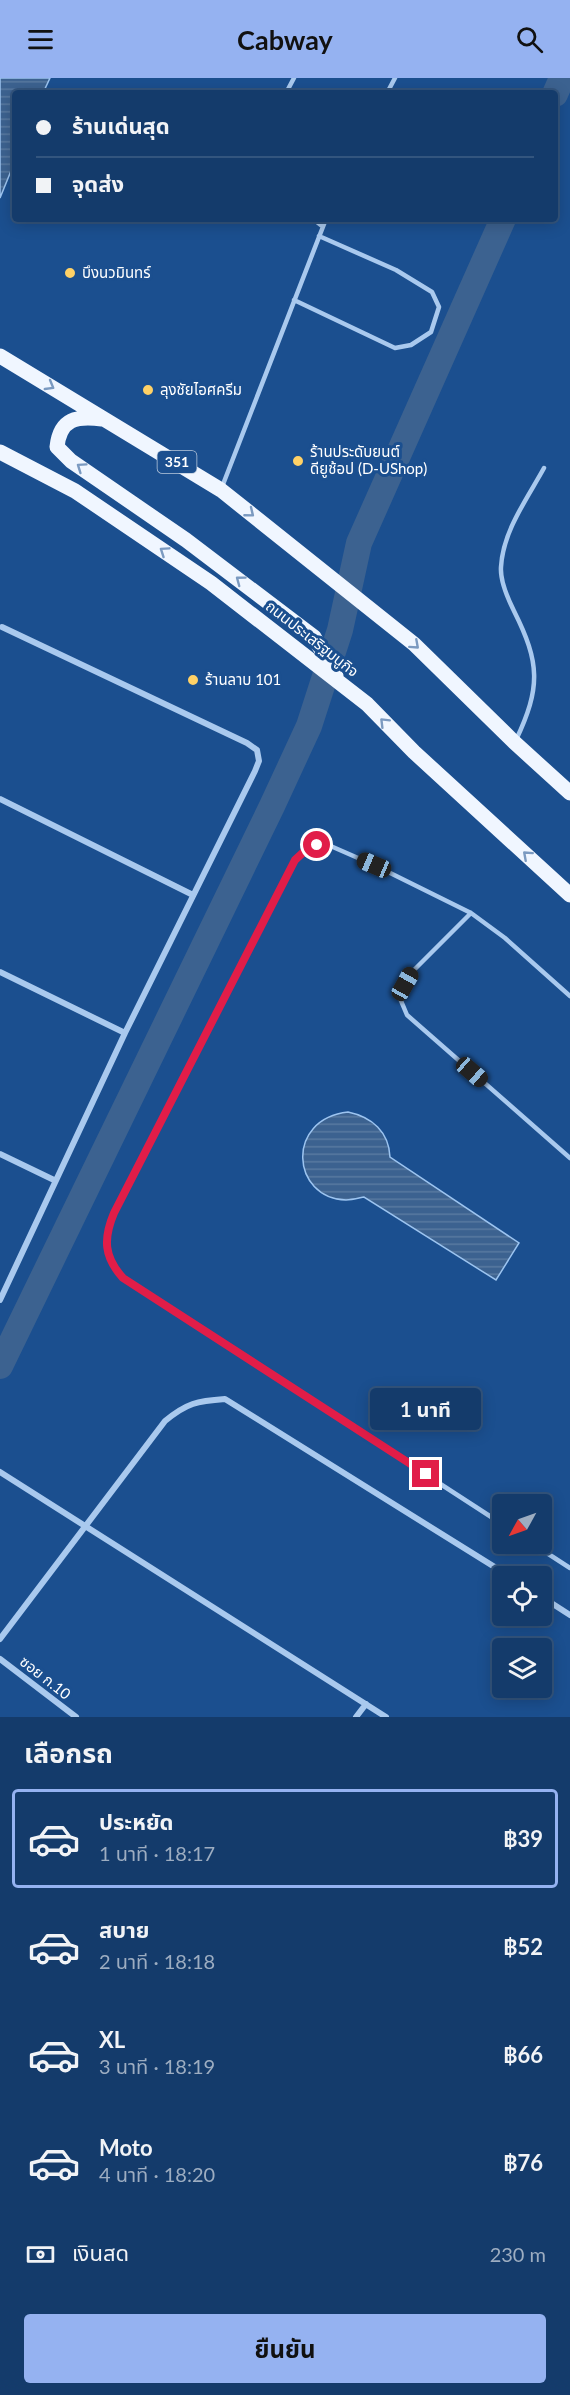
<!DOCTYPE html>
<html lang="th">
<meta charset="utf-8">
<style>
body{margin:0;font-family:Lato,"Noto Sans Thai",sans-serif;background:#1d4271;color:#f1f3f6;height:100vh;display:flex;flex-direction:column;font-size:22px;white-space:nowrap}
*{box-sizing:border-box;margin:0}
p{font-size:20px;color:#9dadc1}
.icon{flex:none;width:33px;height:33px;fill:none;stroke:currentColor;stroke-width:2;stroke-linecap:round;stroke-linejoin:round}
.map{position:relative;height:1639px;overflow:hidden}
.drawer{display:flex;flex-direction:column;background:#143b6b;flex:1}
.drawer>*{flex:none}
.hud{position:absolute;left:12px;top:12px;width:546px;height:132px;border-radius:6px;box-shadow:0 3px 15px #0003,0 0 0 2px #33557e;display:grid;align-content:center;height:132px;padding:0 24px;background:#143b6b}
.needle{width:39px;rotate:230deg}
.fabs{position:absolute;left:492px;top:1416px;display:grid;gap:12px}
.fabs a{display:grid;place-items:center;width:60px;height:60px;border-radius:6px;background:#143b6b;box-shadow:0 3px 15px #0003,0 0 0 2px #33557e;font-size:30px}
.end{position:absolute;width:27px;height:27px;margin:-14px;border:8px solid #e11d48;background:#fff;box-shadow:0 0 0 3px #fff}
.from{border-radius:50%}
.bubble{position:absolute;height:42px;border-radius:6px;background:#143b6b;box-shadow:0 3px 15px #0003,0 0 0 2px #33557e;font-size:20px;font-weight:700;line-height:42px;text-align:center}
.car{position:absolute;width:18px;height:36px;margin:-18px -9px;border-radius:8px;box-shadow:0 0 4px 2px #0007;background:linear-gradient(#222 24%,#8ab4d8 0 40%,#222 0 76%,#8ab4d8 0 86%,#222 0)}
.hud b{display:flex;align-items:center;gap:21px;height:57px;font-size:22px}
.hud b+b{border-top:2px solid #33557e}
.hud i{width:15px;height:15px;background:#f1f3f6}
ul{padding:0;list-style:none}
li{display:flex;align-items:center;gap:18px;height:99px;margin:0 12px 9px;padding:0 12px;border:3px solid transparent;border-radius:6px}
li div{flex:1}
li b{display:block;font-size:22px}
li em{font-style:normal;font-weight:700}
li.on{border-color:#95b2f1}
li>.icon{width:54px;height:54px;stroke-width:1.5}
h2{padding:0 24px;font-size:27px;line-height:72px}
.pay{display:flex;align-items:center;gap:15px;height:66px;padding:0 24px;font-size:22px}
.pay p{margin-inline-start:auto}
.action{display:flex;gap:12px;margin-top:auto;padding:12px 24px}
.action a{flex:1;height:69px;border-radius:6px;background:#95b2f1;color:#111;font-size:24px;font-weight:700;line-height:69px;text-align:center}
header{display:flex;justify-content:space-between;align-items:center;height:78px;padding:0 24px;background:#95b2f1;color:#111;font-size:27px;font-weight:700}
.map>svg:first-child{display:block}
</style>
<header><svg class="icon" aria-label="menu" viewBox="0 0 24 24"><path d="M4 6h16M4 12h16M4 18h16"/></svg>Cabway<svg class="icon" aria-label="search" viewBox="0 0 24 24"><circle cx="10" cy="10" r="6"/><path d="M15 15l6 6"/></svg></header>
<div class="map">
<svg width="570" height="1639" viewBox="0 0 570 1639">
<defs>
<pattern id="water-rules" width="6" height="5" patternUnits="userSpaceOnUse" patternTransform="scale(1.5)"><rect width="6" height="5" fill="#3c6290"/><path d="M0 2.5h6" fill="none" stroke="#597aa1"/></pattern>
</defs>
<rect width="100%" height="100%" fill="#1b4f8f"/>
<path fill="url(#water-rules)" stroke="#9cc4f0" stroke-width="1.5" d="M 0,0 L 50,0 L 43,15 L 15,15 L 15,83 L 0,120 Z
M 348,1034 C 372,1039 389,1054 390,1079 L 519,1165 L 496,1202 L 364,1119 C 359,1120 352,1122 346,1122 C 291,1120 285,1041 348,1034 Z"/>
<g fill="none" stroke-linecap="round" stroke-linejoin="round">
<path stroke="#3c6290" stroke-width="26" d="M 555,16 L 562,0
M 0,1288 L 272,728 L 309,648 L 340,552 L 359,465 L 503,141"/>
<path stroke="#a9c9ee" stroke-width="4.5" d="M 286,15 L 294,0
M 387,15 L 395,0
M 313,141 L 322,148
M 294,222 L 395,270 L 411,267 L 431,254 L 439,229 L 432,214 L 396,192 L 319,158
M 222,409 L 326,141
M 516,662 C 541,609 540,585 514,533 C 508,521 500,503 501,489 C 503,453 527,421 544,390
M 471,835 L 411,895 L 399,918 L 407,937 L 570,1080
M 502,1446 L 123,1200 C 104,1179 103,1160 114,1135 L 295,782 L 308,770 L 326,766 L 374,787 L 471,835 L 505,860 L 570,918
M 533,1466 L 570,1490"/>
<path stroke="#a9c9ee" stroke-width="6" d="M 0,721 L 193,817
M 0,894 L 125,955
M 0,1076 L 54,1102
M 0,1222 L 125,955 L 255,693 L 259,683 L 257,672 L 247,665 L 2,549
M 0,1394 L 386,1639
M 542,1519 L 570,1537
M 0,1561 L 165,1343 C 187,1325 197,1323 225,1321 L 509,1498
M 0,1581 L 76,1639
M 356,1639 L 366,1626"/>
<path stroke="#f0f6ff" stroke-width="15" d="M 0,278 L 221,412 L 414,566 L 514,664 L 570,715
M 102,341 C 77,338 60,340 57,369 L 71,383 L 186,462 L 314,559 L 336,598
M 0,374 L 75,413 L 211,505 L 367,626 L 414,674 L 570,817"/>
</g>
<defs><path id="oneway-chevron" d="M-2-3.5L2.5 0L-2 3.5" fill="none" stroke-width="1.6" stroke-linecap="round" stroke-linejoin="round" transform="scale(1.5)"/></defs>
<g stroke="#7b9ac1">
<use href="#oneway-chevron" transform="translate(50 308) rotate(30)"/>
<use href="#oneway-chevron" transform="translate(81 389) rotate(-145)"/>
<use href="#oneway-chevron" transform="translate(250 435) rotate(39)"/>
<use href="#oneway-chevron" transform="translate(164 473) rotate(-146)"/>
<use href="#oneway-chevron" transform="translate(240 502) rotate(-143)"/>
<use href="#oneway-chevron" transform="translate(415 567) rotate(42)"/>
<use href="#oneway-chevron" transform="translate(384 644) rotate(-135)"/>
<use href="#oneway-chevron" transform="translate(527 777) rotate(-138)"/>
</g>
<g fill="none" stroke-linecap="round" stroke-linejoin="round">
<path stroke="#e11d48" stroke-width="8" d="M 317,767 L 308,770 L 295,782 L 114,1135 C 103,1161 104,1179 123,1200 L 426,1396"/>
</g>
<g fill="#ffd166" stroke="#1b4f8f" stroke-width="2">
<circle cx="70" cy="195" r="6"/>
<circle cx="148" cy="312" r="6"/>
<circle cx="298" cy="383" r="6"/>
<circle cx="193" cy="602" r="6"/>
</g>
<g text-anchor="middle" stroke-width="6" stroke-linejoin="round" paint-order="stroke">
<rect fill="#1b4f8f" stroke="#bbcadd" stroke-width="1.5" x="157.5" y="373" width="39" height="22" rx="4.5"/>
<g font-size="14" font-weight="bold" fill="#fff">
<text x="177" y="389">351</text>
</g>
<g font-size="15" fill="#fff" stroke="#1b4f8f" text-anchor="start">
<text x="82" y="200">บึงนวมินทร์</text>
<text x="160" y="317">ลุงชัยไอศครีม</text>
<text x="310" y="379">ร้านประดับยนต์<tspan x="310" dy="17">ดียูช้อป (D-UShop)</tspan></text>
<text x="205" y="607">ร้านลาบ 101</text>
</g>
<g font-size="15" fill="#fff" stroke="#1b4f8f">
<text transform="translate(312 561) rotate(38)" y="5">ถนนประเสริฐมนูกิจ</text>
<text transform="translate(45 1600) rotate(38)" y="5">ซอย ก.10</text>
</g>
</g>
</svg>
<div class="fabs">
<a><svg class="needle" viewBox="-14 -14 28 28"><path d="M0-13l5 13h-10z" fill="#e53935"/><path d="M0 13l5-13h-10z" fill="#9dadc1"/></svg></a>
<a><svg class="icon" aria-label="locate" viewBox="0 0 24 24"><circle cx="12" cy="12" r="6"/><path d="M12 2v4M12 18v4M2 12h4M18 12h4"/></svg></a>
<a><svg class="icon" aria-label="layers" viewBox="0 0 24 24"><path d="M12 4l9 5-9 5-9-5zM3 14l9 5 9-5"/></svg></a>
</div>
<i class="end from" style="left:317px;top:767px"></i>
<i class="end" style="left:426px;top:1396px"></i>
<div class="bubble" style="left:370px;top:1310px;width:111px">1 นาที</div>
<i class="car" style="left:374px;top:787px;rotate:293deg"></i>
<i class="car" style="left:405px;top:906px;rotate:29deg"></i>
<i class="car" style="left:472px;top:994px;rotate:131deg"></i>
<div class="hud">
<b><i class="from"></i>ร้านเด่นสุด</b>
<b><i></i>จุดส่ง</b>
</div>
</div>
<section class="drawer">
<h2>เลือกรถ</h2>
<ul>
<li class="on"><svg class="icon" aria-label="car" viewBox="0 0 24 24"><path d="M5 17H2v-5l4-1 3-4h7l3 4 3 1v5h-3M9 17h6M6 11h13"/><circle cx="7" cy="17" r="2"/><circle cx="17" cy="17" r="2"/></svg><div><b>ประหยัด</b><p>1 นาที · 18:17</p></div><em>฿39</em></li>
<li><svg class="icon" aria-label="car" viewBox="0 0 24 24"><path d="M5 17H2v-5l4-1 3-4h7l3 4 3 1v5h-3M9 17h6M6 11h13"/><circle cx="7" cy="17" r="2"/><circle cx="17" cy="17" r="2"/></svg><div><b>สบาย</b><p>2 นาที · 18:18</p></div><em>฿52</em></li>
<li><svg class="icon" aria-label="car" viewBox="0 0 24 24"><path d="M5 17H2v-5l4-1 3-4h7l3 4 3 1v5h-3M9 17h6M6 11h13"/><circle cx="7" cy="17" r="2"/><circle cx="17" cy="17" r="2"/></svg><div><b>XL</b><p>3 นาที · 18:19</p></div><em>฿66</em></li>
<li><svg class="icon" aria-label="car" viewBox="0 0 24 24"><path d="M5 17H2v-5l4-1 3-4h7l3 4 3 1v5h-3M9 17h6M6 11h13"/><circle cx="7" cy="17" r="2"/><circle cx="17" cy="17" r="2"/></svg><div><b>Moto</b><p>4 นาที · 18:20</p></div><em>฿76</em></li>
</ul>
<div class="pay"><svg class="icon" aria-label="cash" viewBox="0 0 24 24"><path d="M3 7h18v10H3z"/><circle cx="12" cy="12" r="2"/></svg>เงินสด<p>230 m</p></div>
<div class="action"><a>ยืนยัน</a></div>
</section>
